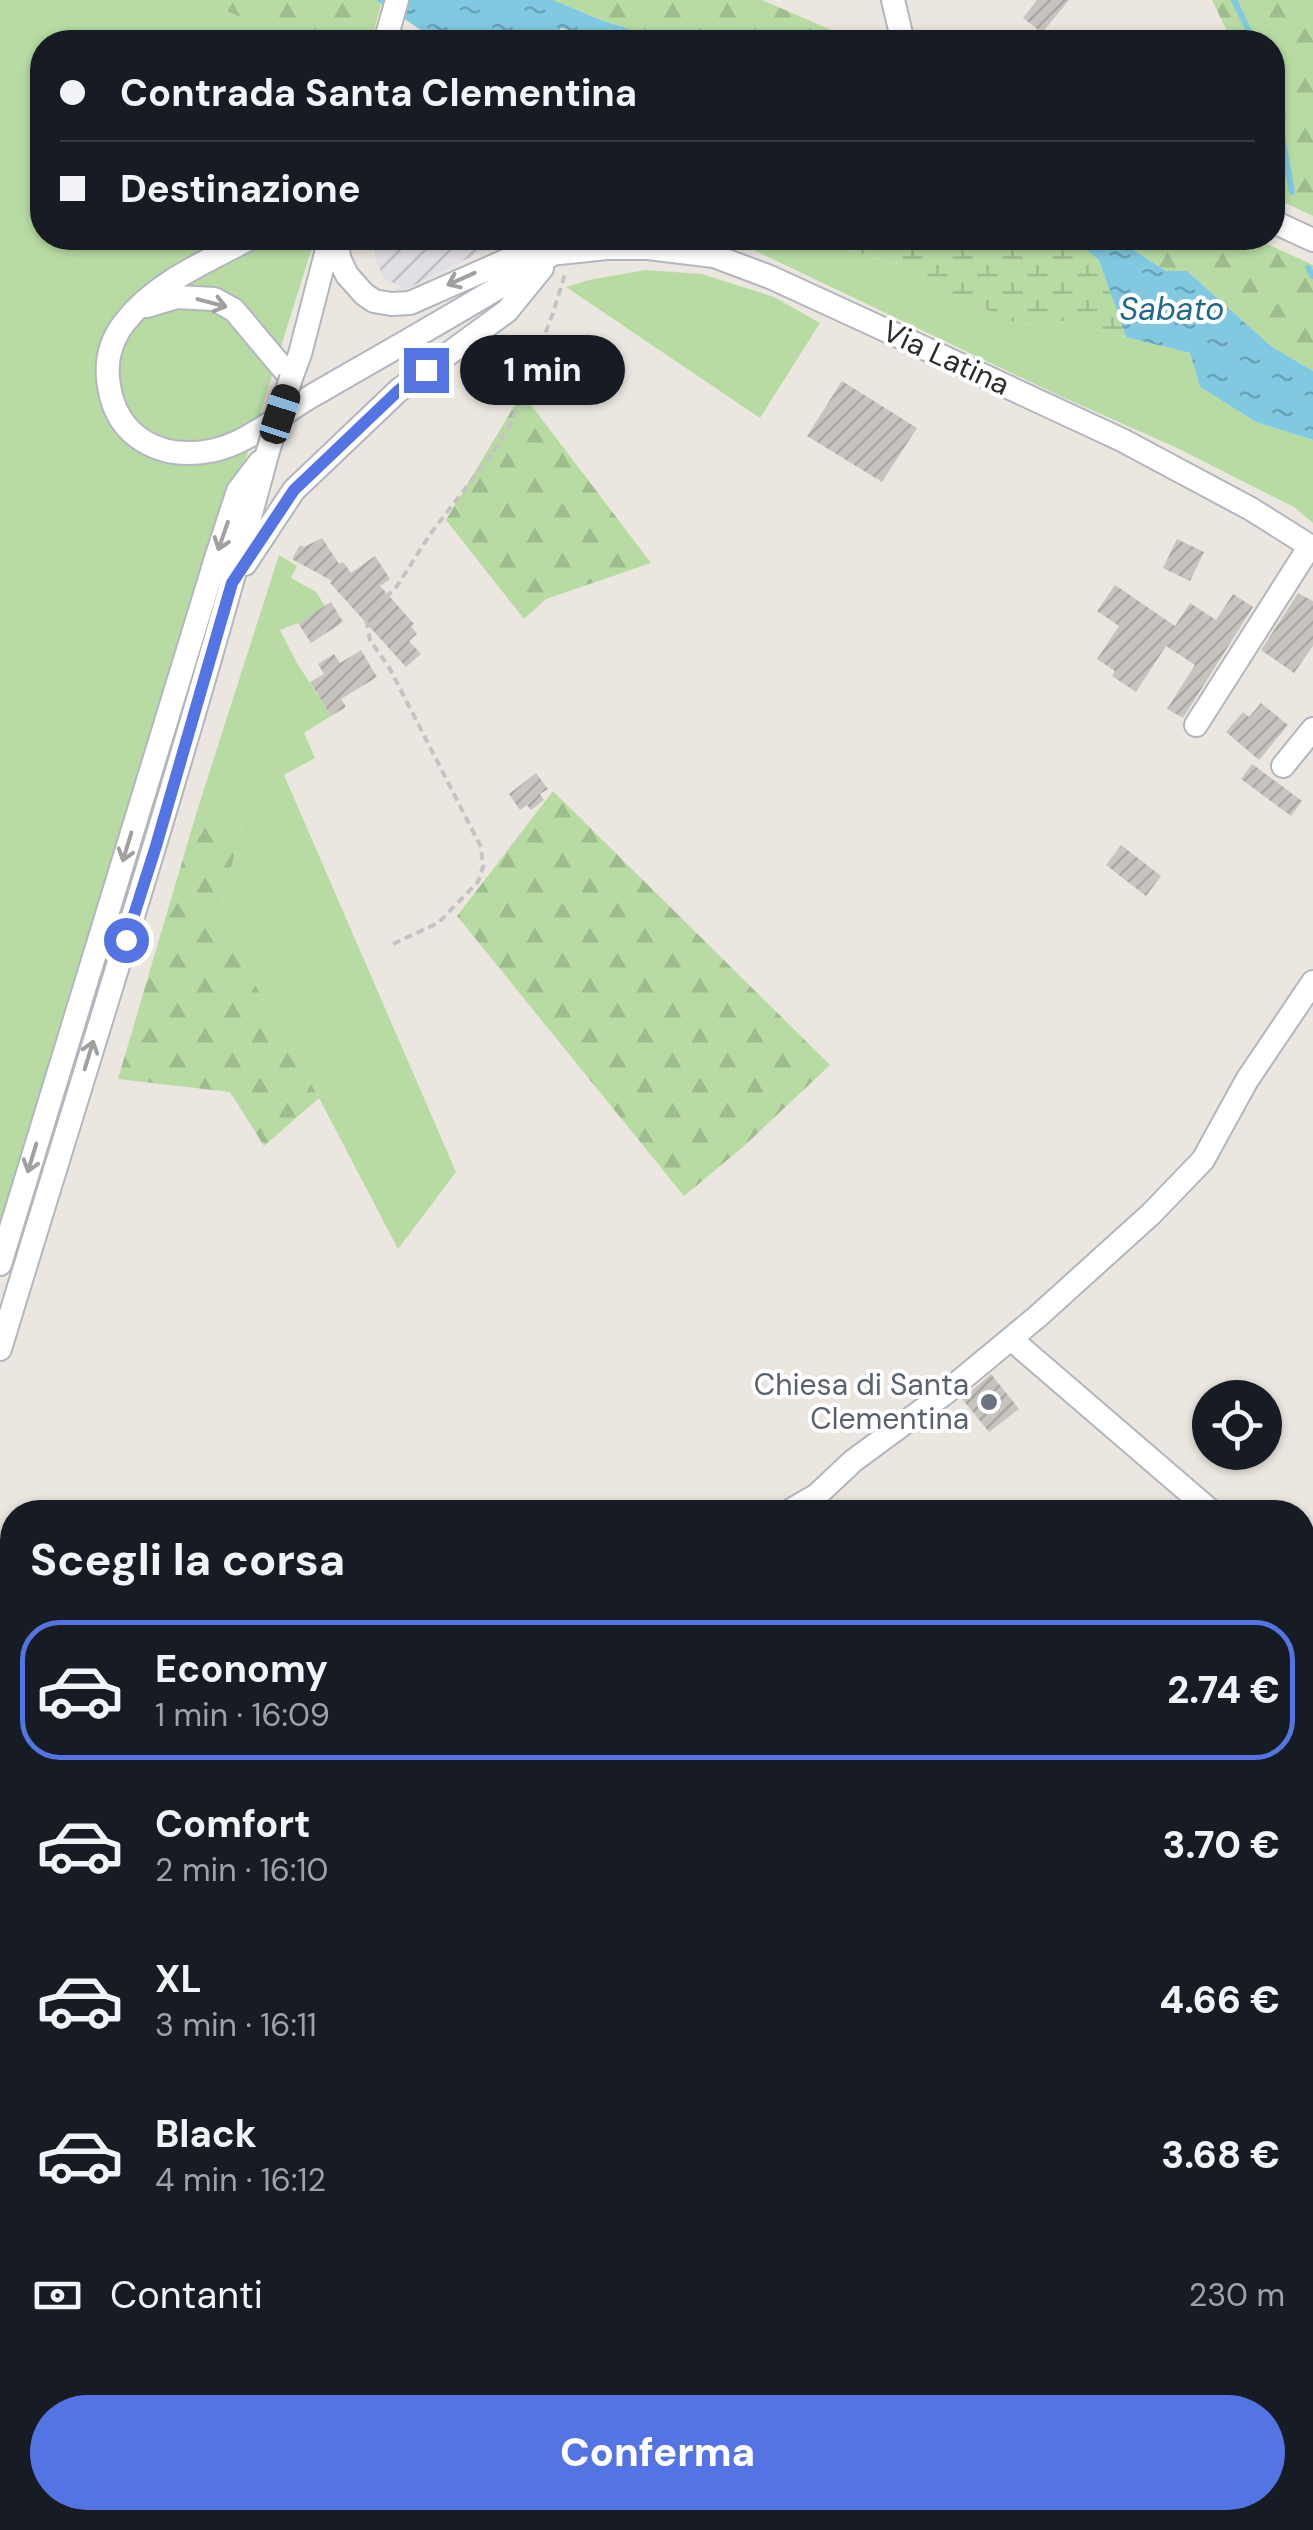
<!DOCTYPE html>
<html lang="it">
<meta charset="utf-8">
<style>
body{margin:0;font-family:"DM Sans",sans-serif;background:#20242c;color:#f1f3f6;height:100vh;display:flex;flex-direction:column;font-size:38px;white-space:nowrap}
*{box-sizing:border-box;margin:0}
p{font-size:32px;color:#9ea1a6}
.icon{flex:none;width:55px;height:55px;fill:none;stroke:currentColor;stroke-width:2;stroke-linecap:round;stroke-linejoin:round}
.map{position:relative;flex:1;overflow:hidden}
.panel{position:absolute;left:0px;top:1500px;width:1315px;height:1030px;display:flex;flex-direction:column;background:#171b24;border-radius:40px 40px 0 0;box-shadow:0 2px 8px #0004}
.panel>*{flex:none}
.banner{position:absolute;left:30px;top:30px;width:1255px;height:220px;border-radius:40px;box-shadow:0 2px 8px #0004;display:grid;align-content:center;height:220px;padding:0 30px;background:#171b24}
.tools{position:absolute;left:1192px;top:1380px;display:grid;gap:20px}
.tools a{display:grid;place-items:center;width:90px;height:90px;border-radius:50%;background:#171b24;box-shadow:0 2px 8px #0004;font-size:50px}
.end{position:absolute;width:45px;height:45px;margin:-22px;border:12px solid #5574e4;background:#fff;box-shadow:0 0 0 5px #fff}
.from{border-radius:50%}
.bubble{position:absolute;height:70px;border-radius:35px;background:#171b24;box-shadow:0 2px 8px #0004;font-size:32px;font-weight:800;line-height:70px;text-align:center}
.car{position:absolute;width:30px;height:60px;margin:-30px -15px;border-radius:12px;box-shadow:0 0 8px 2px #0007;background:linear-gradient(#222 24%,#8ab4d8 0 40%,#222 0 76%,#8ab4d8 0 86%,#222 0)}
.banner b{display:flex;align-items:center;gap:35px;height:95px;font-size:38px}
.banner b+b{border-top:2px solid #363941}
.banner i{width:25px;height:25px;background:#f1f3f6}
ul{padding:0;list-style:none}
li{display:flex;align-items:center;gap:30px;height:140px;margin:0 20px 15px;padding:0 10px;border:5px solid transparent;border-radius:40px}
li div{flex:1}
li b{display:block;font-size:38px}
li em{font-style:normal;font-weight:800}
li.on{border-color:#5574e4}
li>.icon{width:90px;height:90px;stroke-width:1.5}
h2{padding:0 30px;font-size:45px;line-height:120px}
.pay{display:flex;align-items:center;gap:25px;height:110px;padding:0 30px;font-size:38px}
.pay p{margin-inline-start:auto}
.action{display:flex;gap:20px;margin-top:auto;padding:20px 30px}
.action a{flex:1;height:115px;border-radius:60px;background:#5574e4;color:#fff;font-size:40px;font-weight:800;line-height:115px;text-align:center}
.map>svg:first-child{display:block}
</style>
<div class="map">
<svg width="1313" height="2530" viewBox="0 0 1313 2530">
<defs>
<pattern id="industrial-furrows" width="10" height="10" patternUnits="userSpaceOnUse" patternTransform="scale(2.5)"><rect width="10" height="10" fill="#e1dfe5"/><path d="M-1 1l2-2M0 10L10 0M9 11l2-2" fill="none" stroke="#c1c0c5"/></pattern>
<pattern id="forest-firs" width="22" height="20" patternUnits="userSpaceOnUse" patternTransform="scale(2.5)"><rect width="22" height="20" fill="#b8dba4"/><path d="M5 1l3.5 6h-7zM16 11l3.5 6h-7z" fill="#9ebc8d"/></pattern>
<pattern id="wetland-marsh" width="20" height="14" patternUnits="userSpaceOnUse" patternTransform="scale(2.5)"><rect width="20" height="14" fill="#b8dba4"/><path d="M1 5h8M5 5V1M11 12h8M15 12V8" fill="none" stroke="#9ebc8d"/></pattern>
<pattern id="water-ripples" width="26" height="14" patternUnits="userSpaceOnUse" patternTransform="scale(2.5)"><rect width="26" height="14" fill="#81c9e0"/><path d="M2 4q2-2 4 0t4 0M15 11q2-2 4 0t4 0" fill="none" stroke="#6aa3b6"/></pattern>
<pattern id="building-hatch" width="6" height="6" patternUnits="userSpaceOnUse" patternTransform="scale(2.5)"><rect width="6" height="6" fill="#c7c3bf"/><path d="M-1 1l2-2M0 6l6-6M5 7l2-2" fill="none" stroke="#aba8a4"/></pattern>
</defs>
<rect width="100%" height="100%" fill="#ece6e0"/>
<path fill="url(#industrial-furrows)" d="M 375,238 L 508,238 L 405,290 L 383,277 L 375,257 Z"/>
<path fill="#b8dba4" d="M 0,0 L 382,0 L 371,42 L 42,42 L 42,238 L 315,238 L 59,1056 L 0,1260 Z
M 755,238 L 804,238 L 909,267 L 925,281 L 1018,324 L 1063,321 L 1190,353 L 1200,387 L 1256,422 L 1313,440 L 1313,523 L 1294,507 L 1175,447 L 1058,395 L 741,244 Z
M 645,270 L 702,274 L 774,297 L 820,323 L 760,418 L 566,287 L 589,280 Z
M 279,555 L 297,566 L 291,578 L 316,592 L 325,606 L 298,623 L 280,630 L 297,663 L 331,716 L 304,733 L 315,758 L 284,775 L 456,1172 L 398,1249 L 319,1098 L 218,918 L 242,826 L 197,811 Z"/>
<path fill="url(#forest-firs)" d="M 203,0 L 365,0 L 355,42 L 296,42 Z
M 553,0 L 762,0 L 859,42 L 669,42 L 601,20 Z
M 1212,0 L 1313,0 L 1313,216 L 1273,197 L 1272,42 L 1208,42 L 1227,31 Z
M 1135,238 L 1254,238 L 1313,265 L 1313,371 L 1271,346 L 1187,271 L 1166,271 L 1132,249 Z
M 522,393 L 651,563 L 546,599 L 524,619 L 446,520 Z
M 553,791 L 830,1065 L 744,1146 L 684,1196 L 457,916 Z
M 197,811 L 242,826 L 218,918 L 319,1098 L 264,1146 L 230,1092 L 118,1079 Z"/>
<path fill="url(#wetland-marsh)" d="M 804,238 L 837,238 L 880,248 L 911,249 L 923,238 L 1071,238 L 1099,259 L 1126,337 L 1063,321 L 1018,324 L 925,281 L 909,267 Z"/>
<path fill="url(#water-ripples)" d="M 376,0 L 553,0 L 601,20 L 669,42 L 615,42 L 561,28 L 552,42 L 439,42 Z
M 1071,238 L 1135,238 L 1132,249 L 1166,271 L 1187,271 L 1271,346 L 1313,371 L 1313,440 L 1256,422 L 1200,387 L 1190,353 L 1126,337 L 1099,260 Z"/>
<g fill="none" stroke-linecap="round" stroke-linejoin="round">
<path stroke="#81c9e0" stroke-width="6" d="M 1234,0 L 1254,42
M 1272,82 L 1292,192
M 1308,268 L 1313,276"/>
</g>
<path fill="url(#building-hatch)" d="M 1037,0 L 1069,0 L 1042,33 L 1023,18 Z
M 842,381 L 917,428 L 882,482 L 807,436 Z
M 322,538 L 339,564 L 343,562 L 351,573 L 375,556 L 390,579 L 380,586 L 414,624 L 411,626 L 417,634 L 409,641 L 421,654 L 406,667 L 330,583 L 332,581 L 292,559 L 300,545 L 304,547 Z
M 1177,539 L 1204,552 L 1190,581 L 1163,568 Z
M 1115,585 L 1175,626 L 1190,603 L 1216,620 L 1233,594 L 1253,607 L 1183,718 L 1167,709 L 1195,665 L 1166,646 L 1136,692 L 1112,676 L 1115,671 L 1097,659 L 1119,626 L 1097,611 Z
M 1298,593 L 1313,601 L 1313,646 L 1294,673 L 1261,650 Z
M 331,602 L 343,622 L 311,643 L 298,623 Z
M 361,650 L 377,677 L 341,699 L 346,707 L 331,716 L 310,682 L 324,674 L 318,664 L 334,654 L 340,663 Z
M 1261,703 L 1288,725 L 1259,760 L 1226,732 L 1243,712 L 1249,717 Z
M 1252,764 L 1302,801 L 1291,816 L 1241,779 Z
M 536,773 L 548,789 L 540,794 L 544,800 L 531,810 L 527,805 L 520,810 L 509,794 Z
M 1121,845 L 1161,876 L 1146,896 L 1106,865 Z
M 991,1374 L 1019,1409 L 989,1432 L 962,1399 Z"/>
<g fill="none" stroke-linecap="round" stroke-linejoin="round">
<defs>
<path id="minor" d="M 893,0 L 903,42
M 385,42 L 397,0
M 1272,221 L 1313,240
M 251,238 C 208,261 156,282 125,322 C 110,341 105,363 109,386 C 117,438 161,460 210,451 C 246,445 279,415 310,397 C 389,351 469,307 547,258
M 337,238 L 339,258 L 347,275 L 364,294 L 374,301 L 391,304 L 410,303 L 512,258 L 607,248 L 648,248 L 714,256 L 770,277 L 868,322 L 1122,440 L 1251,509 L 1313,548
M 147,306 L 177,297 L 214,299 L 234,310 L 291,378
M 291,378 L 300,354 L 330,238
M 245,564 L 294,490 L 399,390 L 507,311 L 542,268
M 1196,725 L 1310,546
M 1283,766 L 1313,729
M 0,1264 L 217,555 L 238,491 L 260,462
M 1011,1339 L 1212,1512
M 0,1349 C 91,1050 187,753 268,451
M 788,1512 L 817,1495 L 853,1461 L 944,1394 L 1037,1317 L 1151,1214 L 1203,1160 L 1247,1080 L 1313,982
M 0,1596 L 12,1597
M 1302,1603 L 1313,1615
M 1302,1844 L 1313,1826
M 978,2518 L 994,2530"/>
<path id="highway" d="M 0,1735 L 12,1750
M 0,1855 L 12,1870
M 0,1896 L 7,1899 L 12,1905
M 645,2518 L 659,2530"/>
</defs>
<use href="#minor" stroke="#b3b6be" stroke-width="26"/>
<use href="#highway" stroke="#c4c4c4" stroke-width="36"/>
<path stroke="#c4c4c4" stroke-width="4" stroke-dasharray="8 5" stroke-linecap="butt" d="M 393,944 L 438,923 L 478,882 L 483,867 L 481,847 L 390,669 L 370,640 L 366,618 L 397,586 L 431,533 L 494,451 L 512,421 L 553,313 L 565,274"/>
<use href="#minor" stroke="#fff" stroke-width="22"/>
<use href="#highway" stroke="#eb9f6c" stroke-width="32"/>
<defs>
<path id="minor-bridge" d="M 268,451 L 291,378"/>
</defs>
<use href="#minor-bridge" stroke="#b3b6be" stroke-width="26" stroke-linecap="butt"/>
<use href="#minor-bridge" stroke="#fff" stroke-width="22"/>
</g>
<defs><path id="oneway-shaft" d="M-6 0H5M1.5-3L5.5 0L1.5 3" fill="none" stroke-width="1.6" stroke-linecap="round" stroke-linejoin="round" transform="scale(2.5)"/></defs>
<g stroke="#a0a0a0">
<use href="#oneway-shaft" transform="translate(461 279) rotate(156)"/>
<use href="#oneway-shaft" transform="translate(212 303) rotate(15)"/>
<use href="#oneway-shaft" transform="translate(223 536) rotate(109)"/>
<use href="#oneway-shaft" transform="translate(127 847) rotate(107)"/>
<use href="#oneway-shaft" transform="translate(89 1055) rotate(-73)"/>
<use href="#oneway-shaft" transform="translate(32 1158) rotate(107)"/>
</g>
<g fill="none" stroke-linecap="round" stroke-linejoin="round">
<path stroke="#5574e4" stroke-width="12" d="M 126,940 L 156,846 L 232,583 L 294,490 L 399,390 L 426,370"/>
</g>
<circle fill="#6b7280" stroke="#fff" stroke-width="4" cx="989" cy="1402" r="10"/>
<g text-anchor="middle" stroke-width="8" stroke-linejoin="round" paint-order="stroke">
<g font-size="30" fill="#2c2c2c" stroke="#fff">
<text transform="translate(946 358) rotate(25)" y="10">Via Latina</text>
</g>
<g font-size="30" fill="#5b616d" stroke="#fff" text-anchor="end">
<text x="969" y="1395">Chiesa di Santa<tspan x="969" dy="34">Clementina</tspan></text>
</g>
<g font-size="32" font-style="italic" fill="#1f6a8d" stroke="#fff">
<text x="1172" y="320">Sabato</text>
</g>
</g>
</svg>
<div class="tools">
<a><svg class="icon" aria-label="locate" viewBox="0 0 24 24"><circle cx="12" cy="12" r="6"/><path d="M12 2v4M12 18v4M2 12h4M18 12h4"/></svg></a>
</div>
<i class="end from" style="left:126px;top:940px"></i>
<i class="end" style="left:426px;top:370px"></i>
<div class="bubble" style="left:460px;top:335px;width:165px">1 min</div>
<i class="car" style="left:280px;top:414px;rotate:18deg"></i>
<div class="banner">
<b><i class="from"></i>Contrada Santa Clementina</b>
<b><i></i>Destinazione</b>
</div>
<section class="panel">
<h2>Scegli la corsa</h2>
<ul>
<li class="on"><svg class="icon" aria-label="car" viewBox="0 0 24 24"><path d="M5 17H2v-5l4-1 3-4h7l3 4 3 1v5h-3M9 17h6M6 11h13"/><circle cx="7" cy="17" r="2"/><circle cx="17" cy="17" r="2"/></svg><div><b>Economy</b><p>1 min · 16:09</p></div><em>2.74 €</em></li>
<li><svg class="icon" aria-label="car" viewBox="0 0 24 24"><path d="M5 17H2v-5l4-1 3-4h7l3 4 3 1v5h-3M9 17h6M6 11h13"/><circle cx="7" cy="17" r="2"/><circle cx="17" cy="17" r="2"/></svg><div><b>Comfort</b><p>2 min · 16:10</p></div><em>3.70 €</em></li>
<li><svg class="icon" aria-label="car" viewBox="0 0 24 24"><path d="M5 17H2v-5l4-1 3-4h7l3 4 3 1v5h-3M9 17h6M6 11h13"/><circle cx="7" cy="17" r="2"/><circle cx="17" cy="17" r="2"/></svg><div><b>XL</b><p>3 min · 16:11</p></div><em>4.66 €</em></li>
<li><svg class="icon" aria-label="car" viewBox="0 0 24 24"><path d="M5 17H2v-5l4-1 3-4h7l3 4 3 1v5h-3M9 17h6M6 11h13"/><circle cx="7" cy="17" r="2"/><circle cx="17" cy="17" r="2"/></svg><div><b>Black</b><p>4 min · 16:12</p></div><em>3.68 €</em></li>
</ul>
<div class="pay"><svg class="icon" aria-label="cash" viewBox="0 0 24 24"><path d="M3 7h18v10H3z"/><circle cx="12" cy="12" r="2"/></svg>Contanti<p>230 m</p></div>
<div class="action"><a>Conferma</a></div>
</section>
</div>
